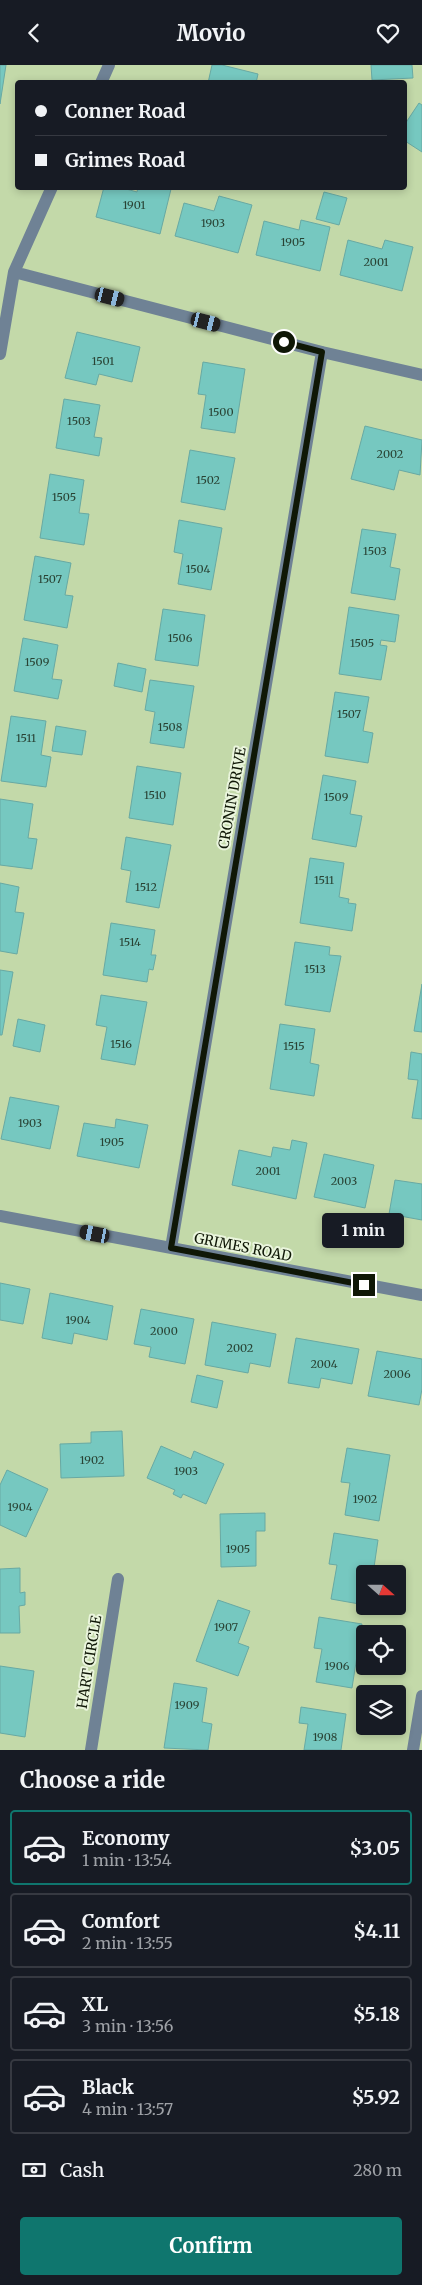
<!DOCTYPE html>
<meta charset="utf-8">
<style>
body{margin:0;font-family:Merriweather,serif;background:#242831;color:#f1f3f6;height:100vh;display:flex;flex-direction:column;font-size:19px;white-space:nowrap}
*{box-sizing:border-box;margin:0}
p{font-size:16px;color:#9ea1a6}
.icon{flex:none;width:28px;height:28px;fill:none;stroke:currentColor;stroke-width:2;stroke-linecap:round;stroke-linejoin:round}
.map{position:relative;height:1685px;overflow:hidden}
.drawer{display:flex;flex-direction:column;background:#171b24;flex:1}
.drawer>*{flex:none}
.hud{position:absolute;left:15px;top:15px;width:392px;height:110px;border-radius:5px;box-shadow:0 2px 8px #0003;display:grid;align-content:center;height:110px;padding:0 20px;background:#171b24}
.needle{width:32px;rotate:111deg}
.controls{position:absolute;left:356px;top:1500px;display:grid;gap:10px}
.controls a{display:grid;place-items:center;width:50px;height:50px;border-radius:5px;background:#171b24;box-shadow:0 2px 8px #0003;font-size:25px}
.end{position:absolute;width:22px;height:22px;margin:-11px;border:6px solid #0f1706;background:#fff;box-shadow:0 0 0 2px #fff}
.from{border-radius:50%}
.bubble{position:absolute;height:35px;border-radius:5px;background:#171b24;box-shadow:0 2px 8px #0003;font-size:16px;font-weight:700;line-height:35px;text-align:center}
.car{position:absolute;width:15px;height:30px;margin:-15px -8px;border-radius:6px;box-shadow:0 0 4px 1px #0007;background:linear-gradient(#222 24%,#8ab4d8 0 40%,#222 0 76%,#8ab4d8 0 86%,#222 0)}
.hud b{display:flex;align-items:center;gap:18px;height:48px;font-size:19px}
.hud b+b{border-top:1px solid #363941}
.hud i{width:12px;height:12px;background:#f1f3f6}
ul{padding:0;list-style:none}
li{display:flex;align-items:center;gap:15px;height:75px;margin:0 10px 8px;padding:0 10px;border:2px solid #363941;border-radius:5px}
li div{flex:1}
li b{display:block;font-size:19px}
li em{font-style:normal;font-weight:700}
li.current{border-color:#0f766e}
li>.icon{width:45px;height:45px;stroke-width:1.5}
h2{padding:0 20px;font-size:22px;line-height:60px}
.pay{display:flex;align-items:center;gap:12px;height:55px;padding:0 20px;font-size:19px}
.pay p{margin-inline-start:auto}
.action{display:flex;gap:10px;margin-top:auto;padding:10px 20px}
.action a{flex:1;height:58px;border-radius:5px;background:#0f766e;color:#fff;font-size:20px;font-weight:700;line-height:58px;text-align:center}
header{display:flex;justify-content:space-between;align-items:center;height:65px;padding:0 20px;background:#171b24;font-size:22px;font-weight:700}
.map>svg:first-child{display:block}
</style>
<header><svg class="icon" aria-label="back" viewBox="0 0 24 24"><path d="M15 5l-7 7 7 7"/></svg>Movio<svg class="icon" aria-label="heart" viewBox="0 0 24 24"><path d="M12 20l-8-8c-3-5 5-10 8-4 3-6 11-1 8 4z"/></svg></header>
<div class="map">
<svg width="422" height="1685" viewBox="0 0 422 1685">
<rect width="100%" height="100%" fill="#c3d9a9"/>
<path fill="#76c8c0" stroke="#68a9a3" d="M 0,0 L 6,0 L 0,39 Z
M 212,0 L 222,0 L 258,9 L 256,18 L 208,18 Z
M 371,0 L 412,0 L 413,13 L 372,15 Z
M 419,38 L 422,40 L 422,87 L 405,76 L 405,59 Z
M 104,122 L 119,122 L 137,127 L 138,122 L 171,124 L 160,169 L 96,152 Z
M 324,127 L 347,133 L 339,160 L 316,154 Z
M 219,131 L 252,140 L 238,188 L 175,171 L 184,138 L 214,146 Z
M 301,155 L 330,162 L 320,206 L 256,190 L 264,156 L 299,165 Z
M 348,175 L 382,184 L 385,175 L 413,182 L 402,226 L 340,210 Z
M 77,267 L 140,282 L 132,317 L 99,309 L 96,320 L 65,313 Z
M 203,297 L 245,304 L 235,368 L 201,363 L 206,330 L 198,329 Z
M 64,334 L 100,340 L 94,372 L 102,373 L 99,391 L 56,383 Z
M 365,361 L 422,375 L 420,410 L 399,405 L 394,425 L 351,414 Z
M 190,385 L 235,393 L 225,445 L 181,437 Z
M 50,409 L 84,415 L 79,448 L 89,449 L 84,480 L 40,473 Z
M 179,455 L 222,463 L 211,525 L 178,519 L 183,489 L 174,487 Z
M 362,464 L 396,469 L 390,502 L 400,504 L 395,535 L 351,528 Z
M 35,491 L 71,498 L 65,530 L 73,531 L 67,563 L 24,555 Z
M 349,542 L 399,550 L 395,577 L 381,575 L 380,580 L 387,581 L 381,615 L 339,609 Z
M 163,544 L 205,550 L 198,601 L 155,595 Z
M 23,573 L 58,580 L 52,614 L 62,615 L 58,634 L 14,626 Z
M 118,598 L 146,604 L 142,627 L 114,621 Z
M 150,615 L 194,621 L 184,683 L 150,678 L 155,647 L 145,645 Z
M 335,627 L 369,632 L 363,666 L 373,668 L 368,698 L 325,691 Z
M 11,651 L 46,656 L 41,690 L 51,692 L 46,722 L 1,716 Z
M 56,661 L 86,666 L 82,690 L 52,686 Z
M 137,701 L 181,708 L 173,760 L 129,753 Z
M 323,710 L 356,716 L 350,749 L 362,751 L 356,782 L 312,774 Z
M 0,734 L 33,739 L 28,773 L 37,774 L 32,804 L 0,800 Z
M 126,772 L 171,780 L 159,843 L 126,837 L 131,806 L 121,804 Z
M 310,793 L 344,798 L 339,832 L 349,834 L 348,838 L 356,839 L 352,866 L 300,858 Z
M 0,818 L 19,822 L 15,847 L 24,848 L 17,889 L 0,886 Z
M 111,858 L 155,865 L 151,890 L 156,890 L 153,905 L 149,904 L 147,917 L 103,910 Z
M 295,877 L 330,882 L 329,890 L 341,891 L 330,947 L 285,940 Z
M 0,905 L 13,907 L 2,970 L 0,970 Z
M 422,919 L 422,967 L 414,966 Z
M 101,930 L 147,937 L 135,1000 L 101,994 L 107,962 L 96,960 Z
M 18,954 L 45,960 L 40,987 L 13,981 Z
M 280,959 L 315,964 L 310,998 L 319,1000 L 314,1031 L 270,1024 Z
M 411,987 L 422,989 L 422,1054 L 412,1053 L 418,1015 L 408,1014 Z
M 10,1032 L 59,1041 L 50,1084 L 1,1074 Z
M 116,1054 L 148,1060 L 139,1103 L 77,1091 L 84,1058 L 115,1063 Z
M 292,1075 L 307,1078 L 296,1134 L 232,1120 L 239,1085 L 271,1092 L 273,1082 L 290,1085 Z
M 324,1089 L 374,1100 L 365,1143 L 314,1132 Z
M 395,1115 L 422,1119 L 422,1155 L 389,1149 Z
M 0,1218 L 30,1224 L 23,1259 L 0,1255 Z
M 50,1228 L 113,1241 L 107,1275 L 74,1268 L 72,1279 L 42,1273 Z
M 141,1244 L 194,1254 L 185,1299 L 149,1292 L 151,1282 L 134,1279 Z
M 212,1257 L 276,1269 L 270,1302 L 250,1298 L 248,1308 L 205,1300 Z
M 296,1273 L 359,1284 L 352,1319 L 321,1313 L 319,1323 L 288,1318 Z
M 377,1286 L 422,1294 L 422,1324 L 419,1340 L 368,1331 Z
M 197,1310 L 223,1316 L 217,1343 L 191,1337 Z
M 122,1366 L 124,1411 L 61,1413 L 60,1379 L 91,1378 L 91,1367 Z
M 161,1381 L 191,1394 L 194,1386 L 224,1399 L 206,1439 L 183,1429 L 181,1433 L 173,1429 L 175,1425 L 147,1413 Z
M 347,1383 L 390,1390 L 379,1456 L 345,1450 L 350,1418 L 341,1417 Z
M 7,1405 L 48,1424 L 26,1472 L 0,1460 L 0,1420 Z
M 265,1448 L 265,1466 L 256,1466 L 256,1501 L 221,1502 L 220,1449 Z
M 334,1468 L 378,1475 L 373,1509 L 365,1509 L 365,1540 L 331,1534 L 337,1500 L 329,1499 Z
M 20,1503 L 20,1528 L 25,1527 L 25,1540 L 19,1541 L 20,1568 L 0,1568 L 0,1504 Z
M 218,1535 L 250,1546 L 238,1578 L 249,1582 L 238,1611 L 196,1596 Z
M 319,1552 L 362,1559 L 352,1623 L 316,1617 L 322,1584 L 314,1583 Z
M 0,1601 L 34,1606 L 25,1672 L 0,1668 Z
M 174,1618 L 207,1623 L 202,1657 L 212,1659 L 208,1685 L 164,1683 Z
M 301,1642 L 346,1649 L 341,1685 L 304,1685 L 308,1659 L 299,1658 Z"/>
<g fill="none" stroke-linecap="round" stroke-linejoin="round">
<path stroke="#6f8295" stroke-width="12" d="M 101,18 L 109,0
M 14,207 L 322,287 L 422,310
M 0,289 L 14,207 L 52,122
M 0,1151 L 422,1230
M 171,1183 L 322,287
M 91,1685 L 118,1514
M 413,1685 L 422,1631"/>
</g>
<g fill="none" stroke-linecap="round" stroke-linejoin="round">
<path stroke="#0f1706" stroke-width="6" d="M 284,277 L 322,287 L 171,1183 L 364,1220"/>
</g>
<g text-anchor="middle" stroke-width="4" stroke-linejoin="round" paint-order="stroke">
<g font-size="11" fill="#294334">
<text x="134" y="144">1901</text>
<text x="213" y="162">1903</text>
<text x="293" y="181">1905</text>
<text x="376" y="201">2001</text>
<text x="103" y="300">1501</text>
<text x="221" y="351">1500</text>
<text x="79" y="360">1503</text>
<text x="390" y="393">2002</text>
<text x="208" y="419">1502</text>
<text x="64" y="436">1505</text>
<text x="375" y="490">1503</text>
<text x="198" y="508">1504</text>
<text x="50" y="518">1507</text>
<text x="180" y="577">1506</text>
<text x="362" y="582">1505</text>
<text x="37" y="601">1509</text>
<text x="349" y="653">1507</text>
<text x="170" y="666">1508</text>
<text x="26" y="677">1511</text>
<text x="155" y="734">1510</text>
<text x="336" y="736">1509</text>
<text x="324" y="819">1511</text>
<text x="146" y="826">1512</text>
<text x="130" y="881">1514</text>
<text x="315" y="908">1513</text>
<text x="121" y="983">1516</text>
<text x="294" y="985">1515</text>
<text x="30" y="1062">1903</text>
<text x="112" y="1081">1905</text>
<text x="268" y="1110">2001</text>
<text x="344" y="1120">2003</text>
<text x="78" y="1259">1904</text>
<text x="164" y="1270">2000</text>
<text x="240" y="1287">2002</text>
<text x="324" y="1303">2004</text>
<text x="397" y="1313">2006</text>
<text x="92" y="1399">1902</text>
<text x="186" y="1410">1903</text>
<text x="365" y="1438">1902</text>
<text x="20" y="1446">1904</text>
<text x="238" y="1488">1905</text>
<text x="226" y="1566">1907</text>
<text x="337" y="1605">1906</text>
<text x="187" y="1644">1909</text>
<text x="325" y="1676">1908</text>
</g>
<g font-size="14" fill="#0f1706" stroke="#eaf5dd">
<text transform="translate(232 733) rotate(-80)" y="5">CRONIN DRIVE</text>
<text transform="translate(243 1182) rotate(11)" y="5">GRIMES ROAD</text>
<text transform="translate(89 1597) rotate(-81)" y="5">HART CIRCLE</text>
</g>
</g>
</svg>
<div class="controls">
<a><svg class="needle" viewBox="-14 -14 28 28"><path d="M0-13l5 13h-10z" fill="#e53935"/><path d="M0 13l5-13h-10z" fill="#9ea1a6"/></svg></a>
<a><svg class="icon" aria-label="locate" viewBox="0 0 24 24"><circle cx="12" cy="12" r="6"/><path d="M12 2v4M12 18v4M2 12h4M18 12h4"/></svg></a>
<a><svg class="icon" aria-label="layers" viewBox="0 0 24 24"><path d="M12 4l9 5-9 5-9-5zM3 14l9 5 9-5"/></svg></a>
</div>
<i class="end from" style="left:284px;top:277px"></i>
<i class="end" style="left:364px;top:1220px"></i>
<div class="bubble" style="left:322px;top:1148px;width:82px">1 min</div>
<i class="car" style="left:110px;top:232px;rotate:104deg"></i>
<i class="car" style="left:206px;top:257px;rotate:104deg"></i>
<i class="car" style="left:95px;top:1169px;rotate:281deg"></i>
<div class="hud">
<b><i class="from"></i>Conner Road</b>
<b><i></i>Grimes Road</b>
</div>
</div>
<section class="drawer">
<h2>Choose a ride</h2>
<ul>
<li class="current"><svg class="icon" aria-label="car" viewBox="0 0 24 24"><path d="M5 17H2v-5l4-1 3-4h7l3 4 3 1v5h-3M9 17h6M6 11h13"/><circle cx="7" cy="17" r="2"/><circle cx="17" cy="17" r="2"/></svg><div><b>Economy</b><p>1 min · 13:54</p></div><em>$3.05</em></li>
<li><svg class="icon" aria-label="car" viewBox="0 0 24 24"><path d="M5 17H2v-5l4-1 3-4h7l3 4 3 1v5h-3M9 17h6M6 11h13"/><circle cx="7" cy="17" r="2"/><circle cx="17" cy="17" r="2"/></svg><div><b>Comfort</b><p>2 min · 13:55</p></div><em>$4.11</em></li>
<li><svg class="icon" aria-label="car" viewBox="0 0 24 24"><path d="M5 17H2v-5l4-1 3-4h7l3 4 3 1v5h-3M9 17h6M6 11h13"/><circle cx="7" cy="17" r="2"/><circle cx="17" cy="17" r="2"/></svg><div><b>XL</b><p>3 min · 13:56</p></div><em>$5.18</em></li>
<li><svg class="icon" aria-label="car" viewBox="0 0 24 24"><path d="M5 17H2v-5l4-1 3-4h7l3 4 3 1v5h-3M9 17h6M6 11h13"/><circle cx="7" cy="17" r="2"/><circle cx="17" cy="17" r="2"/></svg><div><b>Black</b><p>4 min · 13:57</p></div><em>$5.92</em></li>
</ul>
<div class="pay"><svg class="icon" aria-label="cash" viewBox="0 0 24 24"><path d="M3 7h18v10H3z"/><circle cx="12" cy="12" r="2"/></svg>Cash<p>280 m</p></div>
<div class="action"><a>Confirm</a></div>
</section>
